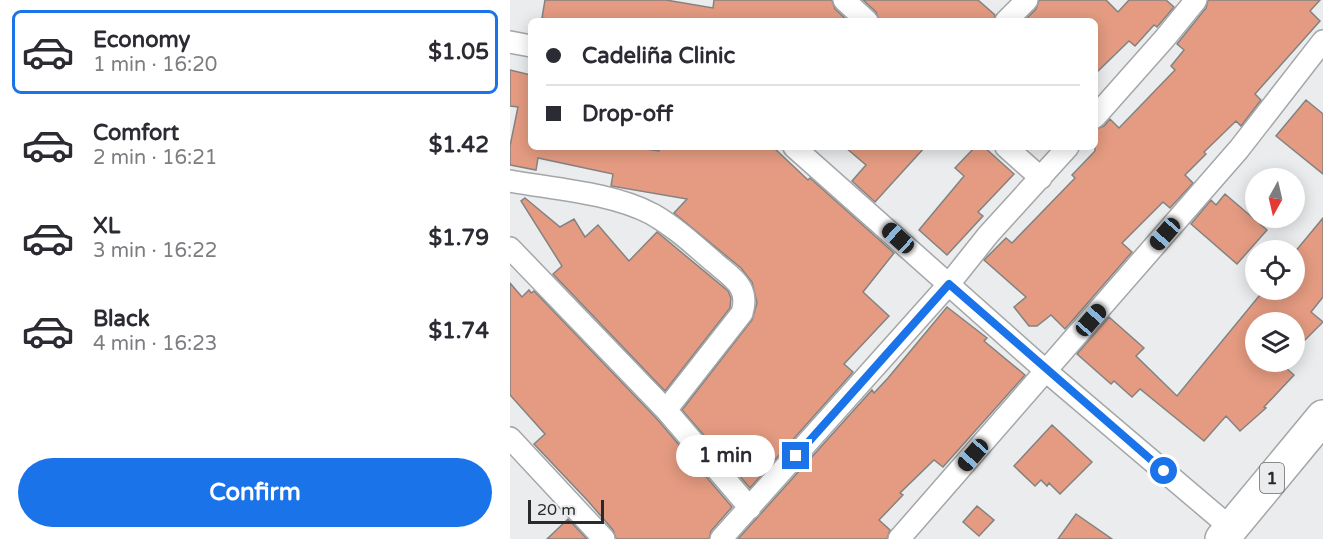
<!DOCTYPE html>
<meta charset="utf-8">
<style>
body{margin:0;font-family:"Varela Round",sans-serif;background:#f2f2f3;color:#2b2b33;height:100vh;display:flex;flex-direction:column;font-size:22px;white-space:nowrap}
*{box-sizing:border-box;margin:0}
p{font-size:20px;color:#7c7c81}
.icon{flex:none;width:33px;height:33px;fill:none;stroke:currentColor;stroke-width:2;stroke-linecap:round;stroke-linejoin:round}
.map{position:relative;flex:1;overflow:hidden}
.details{display:flex;flex-direction:column;background:#fff;width:510px}
.details>*{flex:none}
.hud{position:absolute;left:18px;top:18px;width:570px;height:132px;border-radius:9px;box-shadow:0 3px 15px #0003;display:grid;align-content:center;height:132px;padding:0 18px;background:#fff}
.needle{width:39px;rotate:188deg}
.tools{position:absolute;left:735px;top:168px;display:grid;gap:12px}
.tools a{display:grid;place-items:center;width:60px;height:60px;border-radius:50%;background:#fff;box-shadow:0 3px 15px #0003;font-size:30px}
.scale{position:absolute;left:18px;bottom:15px;width:76px;box-sizing:border-box;padding-left:6px;border:3px solid #292a2a;border-top:0;font-size:16px;line-height:21px;white-space:nowrap;color:#292a2a;-webkit-text-stroke:4px #eaeced;paint-order:stroke}
.end{position:absolute;width:27px;height:27px;margin:-14px;border:8px solid #1a73e8;background:#fff;box-shadow:0 0 0 3px #fff}
.from{border-radius:50%}
.bubble{position:absolute;height:42px;border-radius:21px;background:#fff;box-shadow:0 3px 15px #0003;font-size:20px;font-weight:800;line-height:42px;text-align:center}
.car{position:absolute;width:18px;height:36px;margin:-18px -9px;border-radius:8px;box-shadow:0 0 4px 2px #0007;background:linear-gradient(#222 24%,#8ab4d8 0 40%,#222 0 76%,#8ab4d8 0 86%,#222 0)}
.hud b{display:flex;align-items:center;gap:21px;height:57px;font-size:22px}
.hud b+b{border-top:2px solid #e1e1e2}
.hud i{width:15px;height:15px;background:#2b2b33}
ul{padding:10px 0 0;list-style:none}
li{display:flex;align-items:center;gap:18px;height:84px;margin:0 12px 9px;padding:0 6px;border:3px solid transparent;border-radius:9px}
li div{flex:1}
li b{display:block;font-size:22px}
li em{font-style:normal;font-weight:800}
li.active{border-color:#1a73e8}
li>.icon{width:54px;height:54px;stroke-width:1.5}
.button{display:flex;gap:12px;margin-top:auto;padding:12px 18px}
.button a{flex:1;height:69px;border-radius:36px;background:#1a73e8;color:#fff;font-size:24px;font-weight:800;line-height:69px;text-align:center}
main{display:flex;flex:1;min-height:0}
.map>svg:first-child{display:block}
</style>
<main>
<section class="details">
<ul>
<li class="active"><svg class="icon" aria-label="car" viewBox="0 0 24 24"><path d="M5 17H2v-5l4-1 3-4h7l3 4 3 1v5h-3M9 17h6M6 11h13"/><circle cx="7" cy="17" r="2"/><circle cx="17" cy="17" r="2"/></svg><div><b>Economy</b><p>1 min · 16:20</p></div><em>$1.05</em></li>
<li><svg class="icon" aria-label="car" viewBox="0 0 24 24"><path d="M5 17H2v-5l4-1 3-4h7l3 4 3 1v5h-3M9 17h6M6 11h13"/><circle cx="7" cy="17" r="2"/><circle cx="17" cy="17" r="2"/></svg><div><b>Comfort</b><p>2 min · 16:21</p></div><em>$1.42</em></li>
<li><svg class="icon" aria-label="car" viewBox="0 0 24 24"><path d="M5 17H2v-5l4-1 3-4h7l3 4 3 1v5h-3M9 17h6M6 11h13"/><circle cx="7" cy="17" r="2"/><circle cx="17" cy="17" r="2"/></svg><div><b>XL</b><p>3 min · 16:22</p></div><em>$1.79</em></li>
<li><svg class="icon" aria-label="car" viewBox="0 0 24 24"><path d="M5 17H2v-5l4-1 3-4h7l3 4 3 1v5h-3M9 17h6M6 11h13"/><circle cx="7" cy="17" r="2"/><circle cx="17" cy="17" r="2"/></svg><div><b>Black</b><p>4 min · 16:23</p></div><em>$1.74</em></li>
</ul>
<div class="button"><a>Confirm</a></div>
</section>
<div class="map">
<svg width="813" height="539" viewBox="0 0 813 539">
<rect width="100%" height="100%" fill="#eaeced"/>
<path fill="#e49b81" stroke="#848281" stroke-width="1.5" d="M 35,0 L 156,0 L 203,8 L 204,0 L 322,0 L 325,9 L 338,21 L 48,21 L 32,18 Z
M 353,0 L 468,0 L 485,15 L 484,21 L 369,21 L 366,12 Z
M 529,0 L 596,0 L 608,12 L 619,0 L 656,0 L 664,7 L 647,27 L 644,25 L 625,46 L 619,41 L 585,74 L 585,21 L 514,21 L 526,9 Z
M 698,0 L 810,0 L 800,11 L 810,21 L 745,94 L 751,100 L 731,126 L 726,121 L 694,152 L 696,154 L 675,175 L 683,183 L 660,208 L 653,202 L 612,243 L 622,252 L 555,329 L 541,315 L 527,326 L 519,326 L 504,307 L 516,297 L 474,260 L 496,238 L 502,243 L 565,178 L 562,175 L 585,151 L 585,129 L 594,126 L 600,119 L 609,128 L 665,70 L 661,66 L 674,50 L 667,44 L 696,8 Z
M 0,70 L 21,75 L 21,147 L 123,147 L 149,151 L 150,147 L 263,147 L 298,180 L 300,178 L 384,253 L 353,292 L 379,316 L 334,364 L 343,372 L 240,488 L 172,410 L 242,320 L 247,303 L 242,282 L 231,268 L 164,213 L 177,199 L 101,186 L 103,174 L 28,158 L 26,170 L 0,165 L 0,146 L 8,107 L 0,106 Z
M 796,100 L 813,114 L 813,174 L 766,136 Z
M 335,147 L 415,147 L 365,202 L 342,181 L 356,165 Z
M 465,147 L 474,147 L 504,174 L 468,212 L 473,216 L 437,255 L 409,230 L 454,176 L 445,168 Z
M 715,194 L 757,230 L 727,264 L 681,224 L 701,200 L 706,205 Z
M 15,198 L 50,227 L 64,219 L 75,237 L 88,225 L 119,261 L 147,232 L 218,291 L 221,298 L 220,308 L 155,391 L 43,274 L 52,266 L 11,201 Z
M 813,218 L 813,297 L 801,312 L 813,322 L 784,351 L 784,322 L 746,322 L 746,362 L 769,362 L 784,375 L 754,407 L 756,408 L 730,431 L 716,416 L 694,441 L 630,389 L 622,397 L 604,381 L 601,384 L 567,354 L 599,317 L 634,348 L 626,356 L 667,396 L 754,290 L 784,290 L 784,253 Z
M 0,283 L 12,297 L 19,290 L 21,293 L 24,291 L 147,419 L 222,507 L 201,531 L 199,539 L 106,539 L 103,530 L 78,501 L 24,444 L 35,434 L 0,395 Z
M 437,307 L 477,338 L 474,341 L 515,375 L 433,467 L 424,460 L 390,493 L 393,495 L 369,520 L 380,530 L 377,539 L 228,539 L 362,390 L 364,393 L 378,378 Z
M 542,425 L 582,462 L 550,494 L 539,483 L 537,486 L 531,480 L 525,486 L 504,466 Z
M 467,506 L 484,520 L 469,536 L 453,522 Z
M 566,514 L 602,539 L 548,539 Z
M 58,519 L 77,539 L 37,539 Z"/>
<g fill="none" stroke-linecap="round" stroke-linejoin="round">
<defs>
<path id="street" d="M 334,0 L 357,21
M 496,21 L 517,0
M 0,42 L 21,46
M 585,117 L 655,38 L 686,0
M 284,147 L 536,371 L 721,528
M 496,147 L 531,178
M 0,181 C 45,189 102,193 142,214 C 165,227 184,245 204,262 C 222,278 240,286 232,313 L 156,410
M 0,248 L 156,410 L 240,508
M 0,438 L 94,539
M 211,539 L 439,284 L 478,235 L 558,147
M 389,539 L 729,149 L 813,41"/>
<path id="primary" d="M 712,539 L 813,417"/>
</defs>
<use href="#street" stroke="#a4a6a8" stroke-width="24"/>
<use href="#primary" stroke="#a4a6a8" stroke-width="36"/>
<use href="#street" stroke="#fff" stroke-width="21"/>
<use href="#primary" stroke="#fff" stroke-width="33"/>
</g>
<g fill="none" stroke-linecap="round" stroke-linejoin="round">
<path stroke="#1a73e8" stroke-width="8" d="M 286,456 L 439,284 L 654,471"/>
</g>
<g text-anchor="middle" stroke-width="4.5" stroke-linejoin="round" paint-order="stroke">
<rect fill="#eaeced" stroke="#636464" stroke-width="1.5" x="750" y="463" width="24" height="30" rx="4.5"/>
<g font-size="18" font-weight="bold" fill="#292a2a">
<text x="762" y="484">1</text>
</g>
</g>
</svg>
<div class="tools">
<a><svg class="needle" viewBox="-14 -14 28 28"><path d="M0-13l5 13h-10z" fill="#e53935"/><path d="M0 13l5-13h-10z" fill="#7c7c81"/></svg></a>
<a><svg class="icon" aria-label="locate" viewBox="0 0 24 24"><circle cx="12" cy="12" r="6"/><path d="M12 2v4M12 18v4M2 12h4M18 12h4"/></svg></a>
<a><svg class="icon" aria-label="layers" viewBox="0 0 24 24"><path d="M12 4l9 5-9 5-9-5zM3 14l9 5 9-5"/></svg></a>
</div>
<div class="scale">20 m</div>
<i class="end from" style="left:654px;top:471px"></i>
<i class="end" style="left:286px;top:456px"></i>
<div class="bubble" style="left:166px;top:435px;width:99px">1 min</div>
<i class="car" style="left:655px;top:234px;rotate:221deg"></i>
<i class="car" style="left:388px;top:238px;rotate:312deg"></i>
<i class="car" style="left:581px;top:320px;rotate:41deg"></i>
<i class="car" style="left:463px;top:455px;rotate:221deg"></i>
<div class="hud">
<b><i class="from"></i>Cadeliña Clinic</b>
<b><i></i>Drop-off</b>
</div>
</div>
</main>
